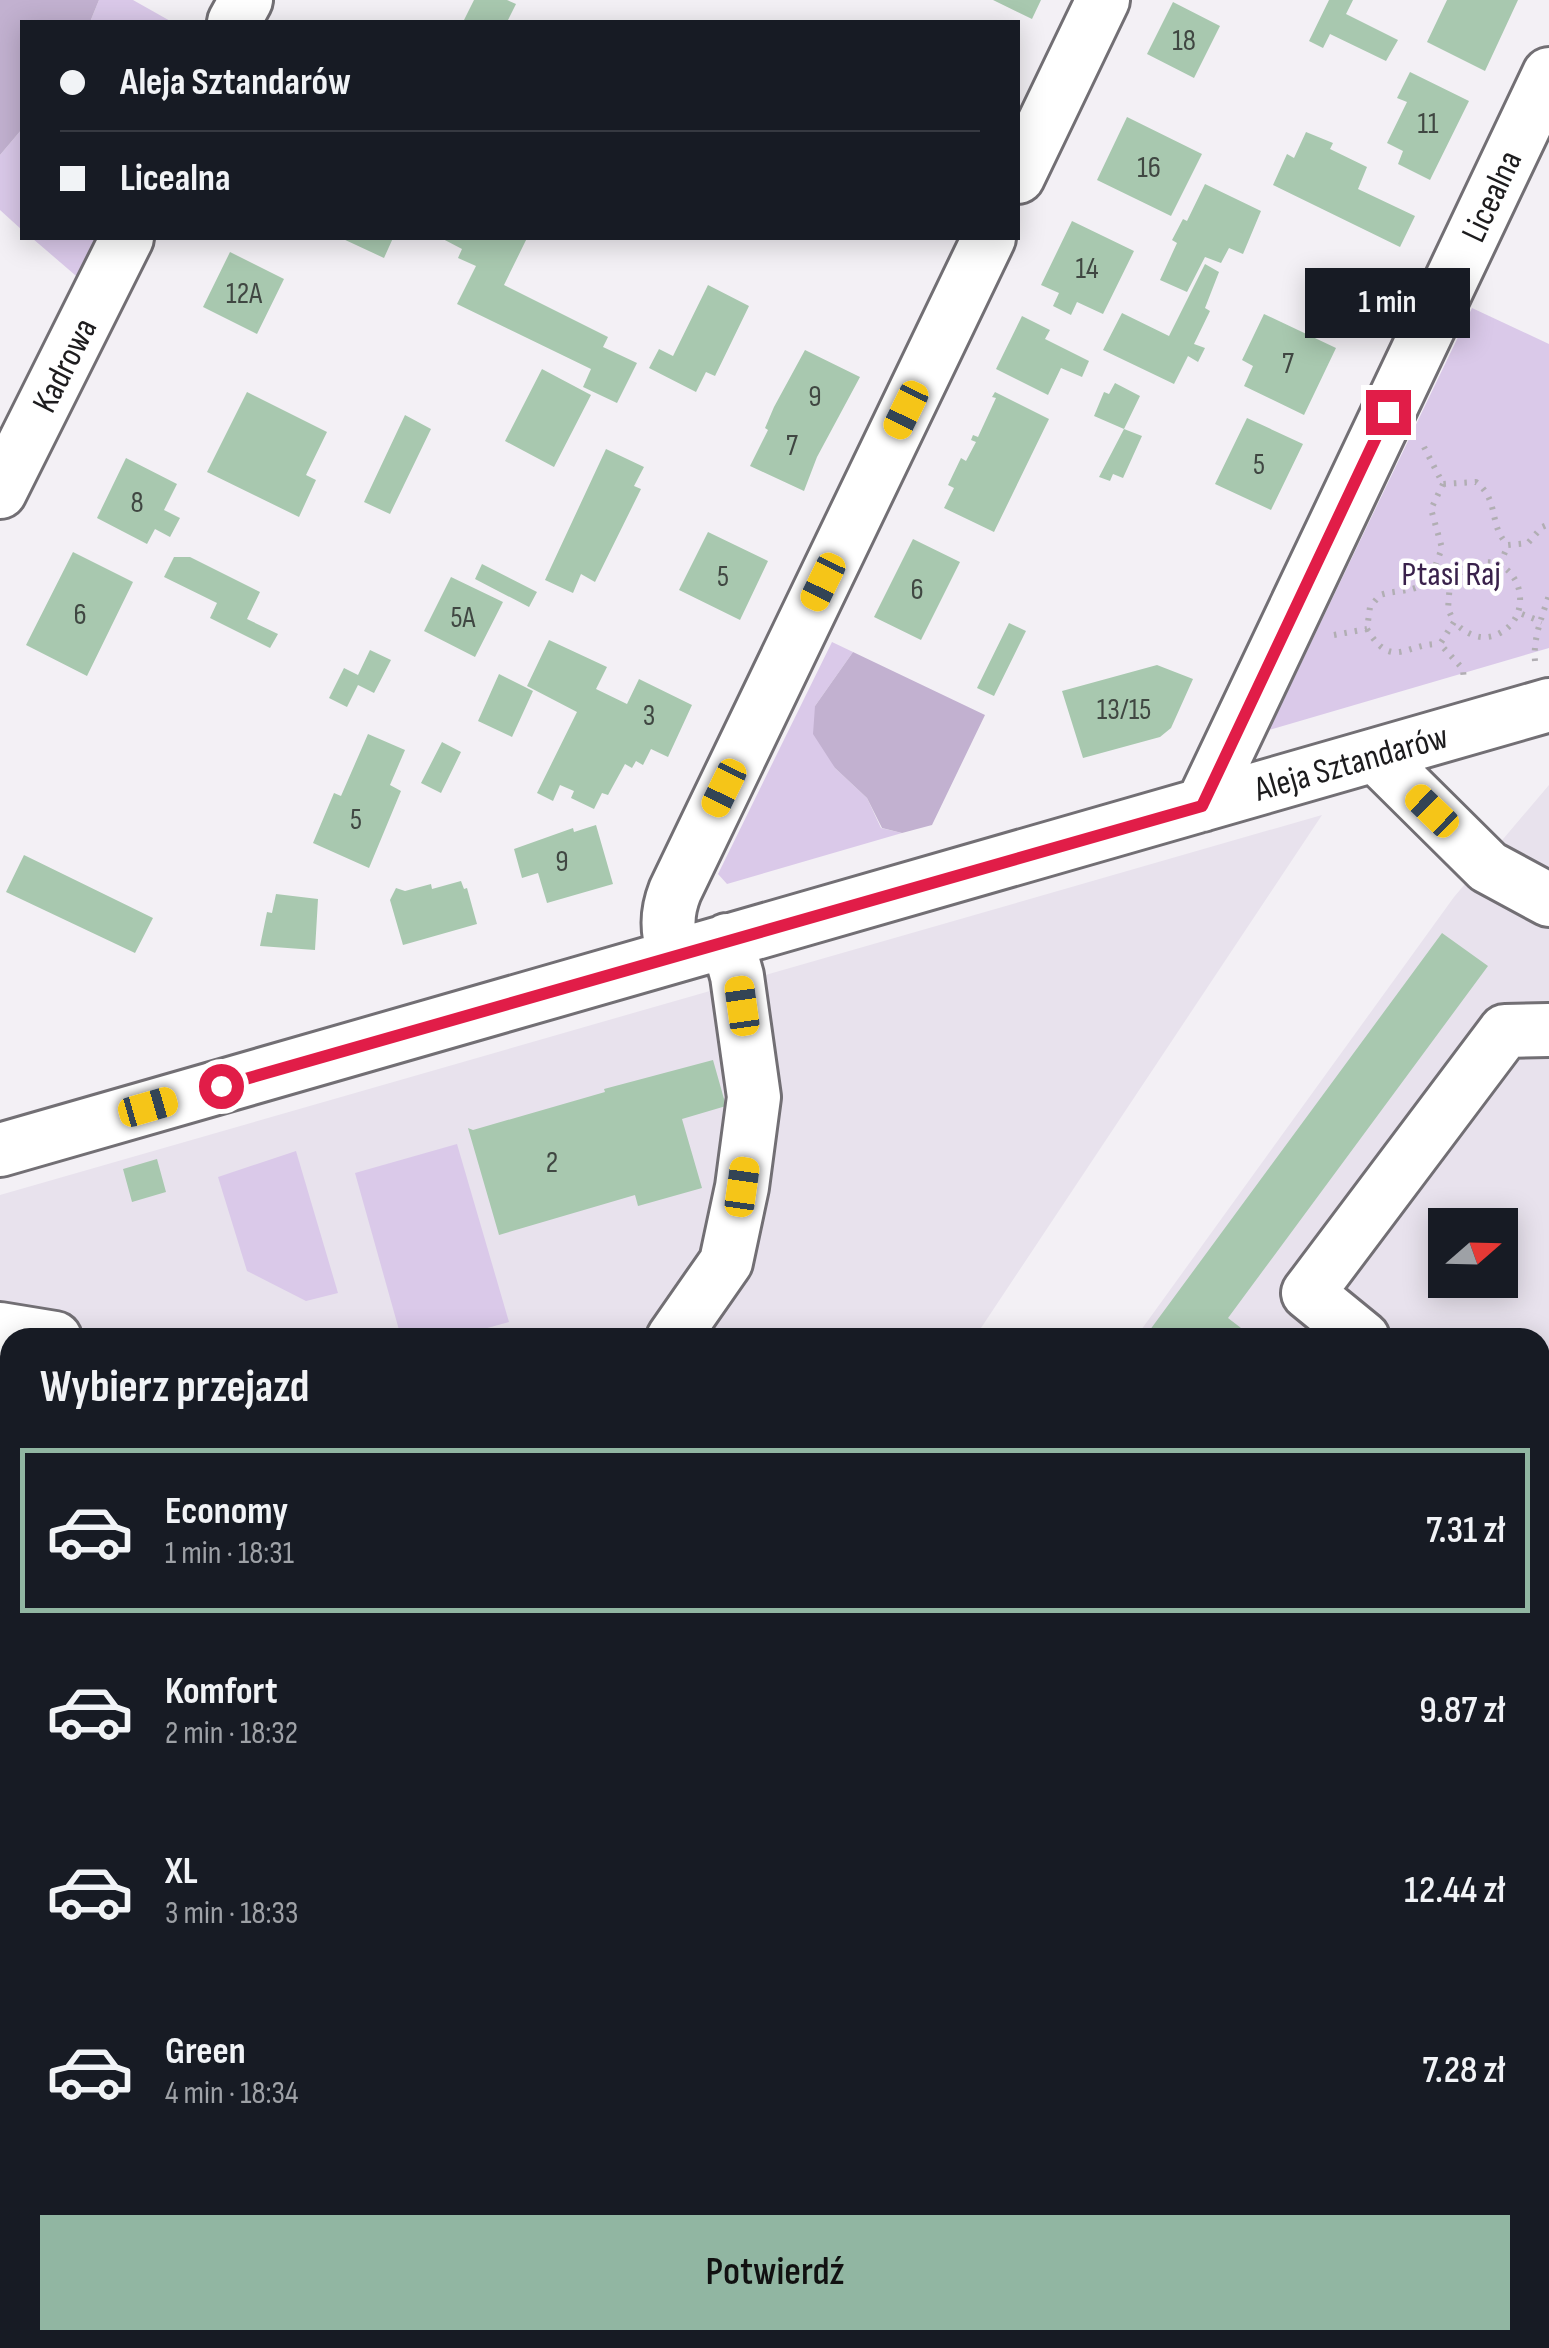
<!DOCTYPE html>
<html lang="pl">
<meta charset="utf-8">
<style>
body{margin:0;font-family:"Sofia Sans Condensed",sans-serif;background:#20242c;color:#f1f3f6;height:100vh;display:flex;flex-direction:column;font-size:38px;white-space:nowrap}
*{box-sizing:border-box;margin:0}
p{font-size:32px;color:#9ea1a6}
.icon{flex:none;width:55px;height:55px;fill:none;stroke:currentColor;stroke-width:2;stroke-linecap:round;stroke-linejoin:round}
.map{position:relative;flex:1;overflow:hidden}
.details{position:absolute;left:0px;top:1328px;width:1550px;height:1022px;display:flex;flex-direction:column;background:#171b24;border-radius:30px 30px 0 0;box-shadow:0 5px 25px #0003}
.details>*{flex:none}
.banner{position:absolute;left:20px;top:20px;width:1000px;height:220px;border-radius:0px;box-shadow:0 5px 25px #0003;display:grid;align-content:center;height:220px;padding:0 40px;background:#171b24}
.needle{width:65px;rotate:70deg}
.controls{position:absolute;left:1428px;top:1208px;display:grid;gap:20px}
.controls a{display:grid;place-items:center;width:90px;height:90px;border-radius:0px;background:#171b24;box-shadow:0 5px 25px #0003;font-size:50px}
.end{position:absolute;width:45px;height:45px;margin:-22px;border:12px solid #e11d48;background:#fff;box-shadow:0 0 0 5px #fff}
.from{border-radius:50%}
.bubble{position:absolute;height:70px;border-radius:0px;background:#171b24;box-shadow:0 5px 25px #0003;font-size:32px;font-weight:600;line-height:70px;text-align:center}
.car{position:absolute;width:30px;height:60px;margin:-30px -15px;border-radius:12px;box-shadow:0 0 8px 2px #0007;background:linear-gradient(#f5c518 24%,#345 0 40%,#f5c518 0 76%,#345 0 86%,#f5c518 0)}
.banner b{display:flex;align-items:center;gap:35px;height:95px;font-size:38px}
.banner b+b{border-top:2px solid #363941}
.banner i{width:25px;height:25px;background:#f1f3f6}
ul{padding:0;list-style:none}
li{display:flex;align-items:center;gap:30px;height:165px;margin:0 20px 15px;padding:0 20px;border:5px solid transparent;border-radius:0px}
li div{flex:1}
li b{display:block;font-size:38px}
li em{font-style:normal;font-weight:600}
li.on{border-color:#91b6a2}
li>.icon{width:90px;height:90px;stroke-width:1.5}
h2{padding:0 40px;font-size:45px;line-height:120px}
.cta{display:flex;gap:20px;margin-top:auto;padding:20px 40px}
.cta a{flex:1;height:115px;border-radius:0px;background:#91b6a2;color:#111;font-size:40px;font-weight:600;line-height:115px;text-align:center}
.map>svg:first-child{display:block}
</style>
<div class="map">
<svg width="1549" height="2348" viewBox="0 0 1549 2348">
<rect width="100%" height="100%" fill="#f3f0f5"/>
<path fill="#e8e2ed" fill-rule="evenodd" d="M 1549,785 L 1549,2348 L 0,2348 L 0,1195 L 1322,815 L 975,1337 L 10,1338 L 10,2340 L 1540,2340 L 1540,1338 L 1136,1337 L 1454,897 ZM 1445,1225 L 1500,1225 L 1500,1280 L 1445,1280 Z"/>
<path fill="#dac9e9" d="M 99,0 L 133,0 L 172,22 L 90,22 Z
M 22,129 L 22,230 L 0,210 L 0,155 Z
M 32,238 L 104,238 L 82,281 Z
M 1472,308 L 1549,344 L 1549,648 L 1269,730 Z
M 832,642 L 853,652 L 815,706 L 835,768 L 867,798 L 881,828 L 902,833 L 727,884 L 718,874 Z
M 457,1144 L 509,1322 L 455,1337 L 401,1337 L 355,1173 Z
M 296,1151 L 338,1293 L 306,1301 L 247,1271 L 218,1177 Z"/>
<path fill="#c2b1d0" d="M 0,0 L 99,0 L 90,22 L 22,22 L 22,129 L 0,155 Z
M 853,652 L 985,715 L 932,825 L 902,833 L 882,828 L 867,798 L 835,768 L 813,734 L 815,706 Z
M 0,1414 L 10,1417 L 10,2340 L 533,2340 L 529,2348 L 0,2348 Z"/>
<path fill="#a8c8af" d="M 474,0 L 507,0 L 516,4 L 507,22 L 463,22 Z
M 993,0 L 1041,0 L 1032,19 Z
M 1329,0 L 1353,0 L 1346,14 L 1398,40 L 1386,61 L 1330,34 L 1323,48 L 1309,41 Z
M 1447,0 L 1518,0 L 1485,71 L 1427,42 Z
M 1173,2 L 1220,26 L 1194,78 L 1147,54 Z
M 1410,72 L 1469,101 L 1430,180 L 1398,164 L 1403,151 L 1387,143 L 1407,102 L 1397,98 Z
M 1127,117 L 1202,154 L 1171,216 L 1097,180 Z
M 1306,132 L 1333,143 L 1330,149 L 1367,167 L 1358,189 L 1415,216 L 1400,247 L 1273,185 L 1287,154 L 1294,158 Z
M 1205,184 L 1261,211 L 1243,254 L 1229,248 L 1221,263 L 1205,257 L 1187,292 L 1160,280 L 1177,243 L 1172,240 L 1183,219 L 1187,221 Z
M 1072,221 L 1134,251 L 1103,314 L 1077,302 L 1071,315 L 1053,306 L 1059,293 L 1041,285 Z
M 341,238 L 393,238 L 384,258 Z
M 441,238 L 527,238 L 504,285 L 608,337 L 603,347 L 637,363 L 617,403 L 583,387 L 591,369 L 457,304 L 476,266 L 458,258 L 462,249 Z
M 230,252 L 284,279 L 257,334 L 203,307 Z
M 1205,264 L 1219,272 L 1205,308 L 1210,311 L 1194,344 L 1205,348 L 1198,362 L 1188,356 L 1174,384 L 1103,350 L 1122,313 L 1169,336 Z
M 708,285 L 749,306 L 715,376 L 706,372 L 696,392 L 649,368 L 659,349 L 673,356 Z
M 1264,314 L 1336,348 L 1304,415 L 1244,386 L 1253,366 L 1242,360 Z
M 1022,316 L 1050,330 L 1045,339 L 1089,361 L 1082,377 L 1061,368 L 1048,395 L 996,369 Z
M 805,350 L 860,377 L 817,457 L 804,491 L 750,466 L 768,430 L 765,428 L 774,407 Z
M 542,369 L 591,395 L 554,467 L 505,441 Z
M 1115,383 L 1140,396 L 1124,429 L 1142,436 L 1123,478 L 1113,474 L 1110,481 L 1099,477 L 1124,429 L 1094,416 L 1104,392 L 1109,394 Z
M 247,392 L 327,432 L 306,475 L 316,480 L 299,517 L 207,472 Z
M 995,392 L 1049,419 L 994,532 L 944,508 L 954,488 L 948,485 L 961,458 L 966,461 L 976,442 L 971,440 L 973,435 L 978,437 L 996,398 L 992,397 Z
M 405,415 L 431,429 L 390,514 L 364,502 Z
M 1247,418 L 1303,444 L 1271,510 L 1215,484 Z
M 606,449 L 644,467 L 634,486 L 641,489 L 595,582 L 581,574 L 573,593 L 545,580 Z
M 126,458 L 177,484 L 164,510 L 180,518 L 170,537 L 155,529 L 147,544 L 97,518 Z
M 708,532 L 768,561 L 740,620 L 679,590 Z
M 913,539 L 960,562 L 921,640 L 874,617 Z
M 73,552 L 133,582 L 87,676 L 26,645 Z
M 174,557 L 190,557 L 260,592 L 247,619 L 278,634 L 270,648 L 210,618 L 217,603 L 164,577 Z
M 482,564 L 537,592 L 529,607 L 475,579 Z
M 451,577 L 503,602 L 475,657 L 424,631 Z
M 1009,623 L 1026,631 L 994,696 L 977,688 Z
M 549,640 L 607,667 L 596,689 L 627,704 L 639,679 L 692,705 L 668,757 L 651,749 L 643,765 L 636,761 L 632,768 L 625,764 L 608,795 L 602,793 L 594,809 L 571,798 L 574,791 L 560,785 L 553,801 L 537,793 L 577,712 L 527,686 Z
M 370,650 L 391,660 L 374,693 L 358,685 L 347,707 L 329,698 L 344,668 L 358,675 Z
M 1157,665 L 1193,679 L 1171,728 L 1160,737 L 1083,758 L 1062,691 Z
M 499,674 L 533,691 L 512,737 L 478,721 Z
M 368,734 L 405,750 L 390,785 L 401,791 L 369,868 L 313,843 L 334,793 L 341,796 Z
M 442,742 L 461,752 L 441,793 L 421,783 Z
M 596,825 L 613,884 L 547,903 L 538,873 L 522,878 L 514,849 L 573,828 L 574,832 Z
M 24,855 L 153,918 L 135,953 L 6,892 Z
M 461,881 L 464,889 L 467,888 L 477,924 L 403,945 L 390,900 L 396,888 L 405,891 L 431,884 L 432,889 Z
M 276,894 L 318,899 L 315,950 L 260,946 L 267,912 L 272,913 Z
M 1442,933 L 1488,966 L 1228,1318 L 1254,1338 L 1144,1338 Z
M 713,1060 L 726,1106 L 682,1119 L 702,1188 L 638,1206 L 635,1195 L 499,1235 L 468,1128 L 473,1130 L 605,1092 L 604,1089 Z
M 157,1159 L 166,1192 L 132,1202 L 123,1169 Z
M 1540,1543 L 1549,1550 L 1549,1668 L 1540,1662 Z
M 1540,1994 L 1549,2000 L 1549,2118 L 1540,2111 Z
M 1039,2340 L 1168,2340 L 1179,2348 L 1050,2348 Z"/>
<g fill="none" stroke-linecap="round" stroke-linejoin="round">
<defs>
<path id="minor" d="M 234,22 L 246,0
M 1018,177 L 1103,0
M 0,492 L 127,238
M 1375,755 L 1488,867 L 1549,900
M 1202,805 L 1549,74
M 674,955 C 667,931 666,914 675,891 L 989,238
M 0,1150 L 1549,705
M 0,1329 L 55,1338
M 673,1338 L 726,1262 L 742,1187 L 754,1097 L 737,976 L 727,940
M 1363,1338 L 1308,1293 L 1505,1031 L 1549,1030
M 1540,1478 L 1549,1466
M 1540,1775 L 1549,1776
M 1540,1928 L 1549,1933
M 1540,2321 L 1549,2328
M 1215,2340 L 1227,2348
M 602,2348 L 606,2340
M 985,2348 L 989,2340"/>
</defs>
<use href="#minor" stroke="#726f74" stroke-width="58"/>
<path stroke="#b1aeb3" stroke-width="6" stroke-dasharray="2.5 8" stroke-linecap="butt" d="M 1424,447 L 1443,484 L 1476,482 C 1500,500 1488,526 1508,545 L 1528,543 L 1542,527 L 1549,524
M 1443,484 L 1431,509 L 1442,548 L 1433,572 L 1450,582 C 1506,523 1549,612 1496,635 C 1480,641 1466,634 1454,622 L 1440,644 L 1463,669 L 1464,682
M 1500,564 L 1508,545
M 1450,582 L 1448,609 L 1454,622
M 1522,614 L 1542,622
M 1367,629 C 1392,671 1406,643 1440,644
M 1334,635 L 1367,629 L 1370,607 L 1380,595 C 1402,588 1420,595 1433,572
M 1535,661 C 1533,638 1542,617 1549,595
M 0,1629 L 10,1657
M 1540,2265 L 1549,2272
M 167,2340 L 169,2348
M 1449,2340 L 1460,2348"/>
<use href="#minor" stroke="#fff" stroke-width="52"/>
</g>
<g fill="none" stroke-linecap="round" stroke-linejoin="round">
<path stroke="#e11d48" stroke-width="12" d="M 221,1086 L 1202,806 L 1388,412"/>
</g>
<g text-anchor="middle" stroke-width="9" stroke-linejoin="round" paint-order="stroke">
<g font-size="30" fill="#404742">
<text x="1184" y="50">18</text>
<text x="1428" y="133">11</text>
<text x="1149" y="177">16</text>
<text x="1087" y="278">14</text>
<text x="244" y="303">12A</text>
<text x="1288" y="373">7</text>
<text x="815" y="406">9</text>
<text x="792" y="455">7</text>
<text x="1259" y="474">5</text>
<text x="137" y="512">8</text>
<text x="723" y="586">5</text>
<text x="917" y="599">6</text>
<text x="80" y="624">6</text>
<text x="463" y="627">5A</text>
<text x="1124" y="719">13/15</text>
<text x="649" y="725">3</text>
<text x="356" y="829">5</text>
<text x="562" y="871">9</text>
<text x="552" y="1172">2</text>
</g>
<g font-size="35" fill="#1d1c1e" stroke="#fff">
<text transform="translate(1491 196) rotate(-65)" y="12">Licealna</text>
<text transform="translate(64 365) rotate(-63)" y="12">Kadrowa</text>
<text transform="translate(1351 762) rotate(-16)" y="12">Aleja Sztandarów</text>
</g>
<g font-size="35" fill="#39214b" stroke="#fff">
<text x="1451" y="585">Ptasi Raj</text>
</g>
</g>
</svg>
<div class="controls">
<a><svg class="needle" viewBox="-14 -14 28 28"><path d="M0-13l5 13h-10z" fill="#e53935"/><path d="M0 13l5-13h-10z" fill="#9ea1a6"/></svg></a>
</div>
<i class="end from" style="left:221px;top:1086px"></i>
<i class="end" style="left:1388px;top:412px"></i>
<div class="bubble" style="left:1305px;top:268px;width:165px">1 min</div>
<i class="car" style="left:906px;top:410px;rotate:206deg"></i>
<i class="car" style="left:823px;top:582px;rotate:206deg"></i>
<i class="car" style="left:724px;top:788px;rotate:206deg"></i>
<i class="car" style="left:1432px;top:811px;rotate:314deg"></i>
<i class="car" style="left:742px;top:1006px;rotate:352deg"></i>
<i class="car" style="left:148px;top:1107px;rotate:74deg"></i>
<i class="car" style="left:742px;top:1187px;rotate:8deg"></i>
<div class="banner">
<b><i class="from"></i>Aleja Sztandarów</b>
<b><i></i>Licealna</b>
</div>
<section class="details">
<h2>Wybierz przejazd</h2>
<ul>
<li class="on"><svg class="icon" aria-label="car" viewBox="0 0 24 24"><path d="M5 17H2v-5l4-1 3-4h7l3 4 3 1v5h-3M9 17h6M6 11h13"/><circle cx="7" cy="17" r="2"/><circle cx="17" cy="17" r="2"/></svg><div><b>Economy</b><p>1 min · 18:31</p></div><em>7.31 zł</em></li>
<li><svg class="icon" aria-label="car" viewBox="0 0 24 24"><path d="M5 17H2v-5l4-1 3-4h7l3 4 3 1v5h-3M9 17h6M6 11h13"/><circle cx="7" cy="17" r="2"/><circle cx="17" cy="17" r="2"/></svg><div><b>Komfort</b><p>2 min · 18:32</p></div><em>9.87 zł</em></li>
<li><svg class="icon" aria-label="car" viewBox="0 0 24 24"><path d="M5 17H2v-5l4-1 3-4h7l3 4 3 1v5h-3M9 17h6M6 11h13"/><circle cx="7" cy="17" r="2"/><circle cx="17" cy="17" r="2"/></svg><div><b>XL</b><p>3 min · 18:33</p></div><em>12.44 zł</em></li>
<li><svg class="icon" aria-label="car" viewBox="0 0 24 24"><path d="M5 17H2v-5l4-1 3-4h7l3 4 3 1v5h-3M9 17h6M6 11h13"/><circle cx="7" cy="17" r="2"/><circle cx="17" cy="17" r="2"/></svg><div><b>Green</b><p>4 min · 18:34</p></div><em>7.28 zł</em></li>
</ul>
<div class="cta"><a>Potwierdź</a></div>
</section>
</div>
